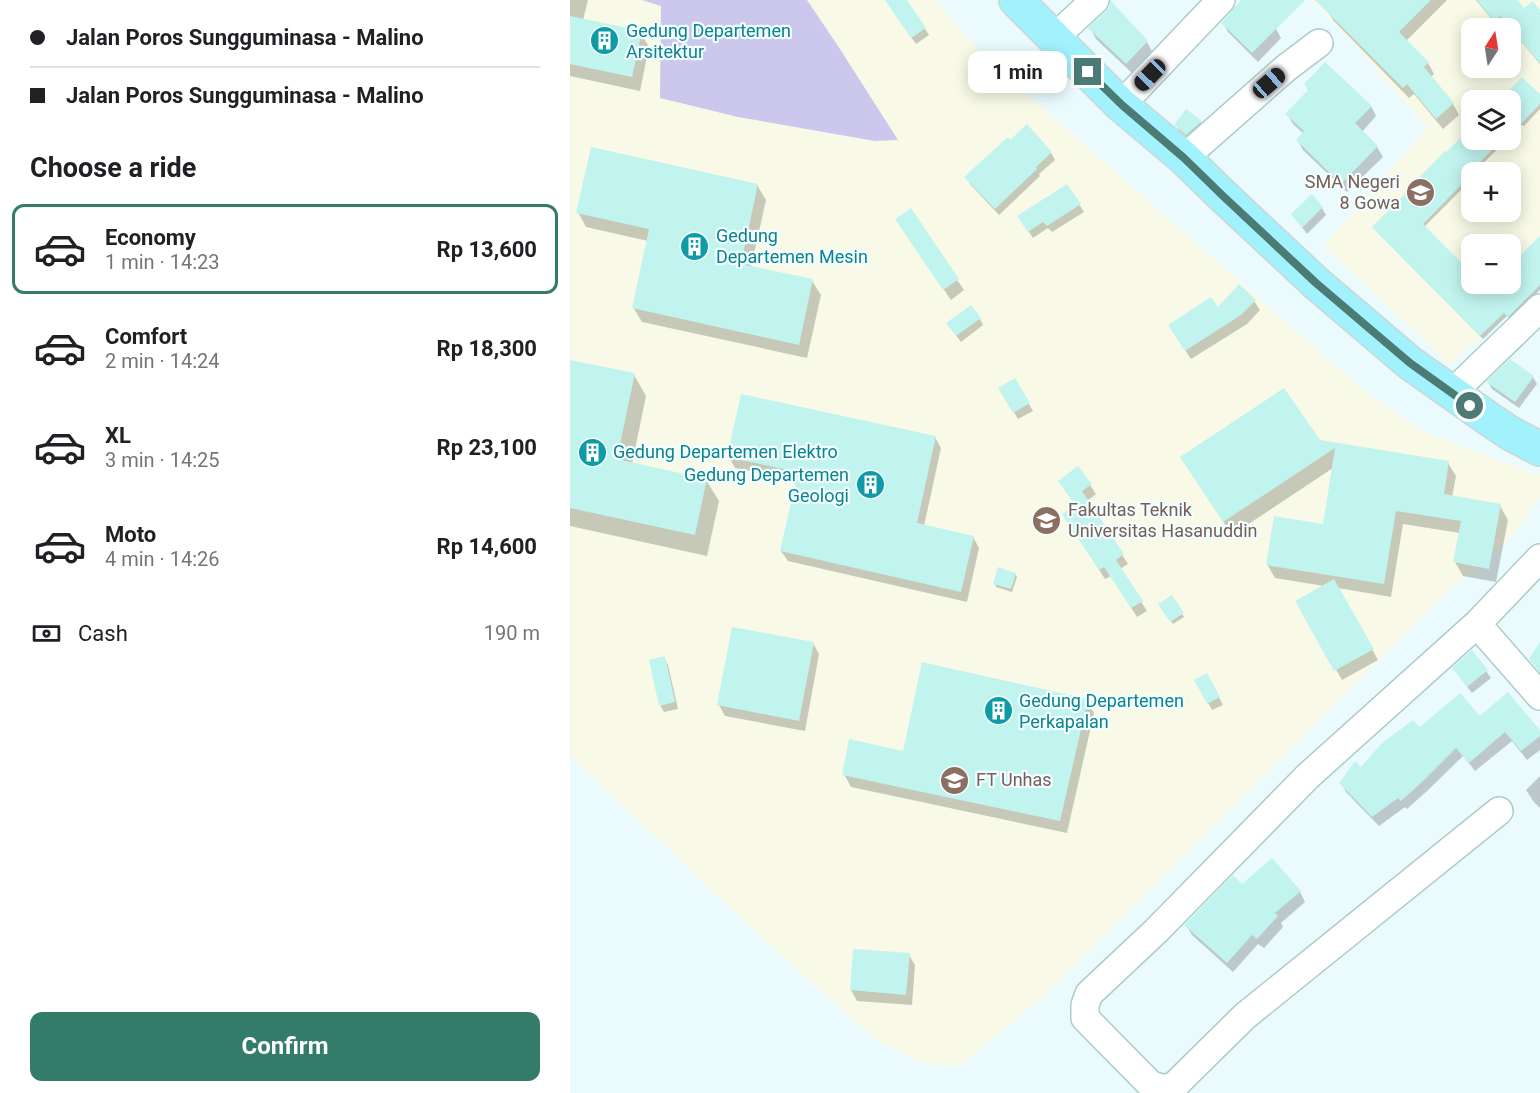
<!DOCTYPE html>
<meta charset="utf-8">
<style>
body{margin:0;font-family:Roboto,sans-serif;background:#f6f6f6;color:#202124;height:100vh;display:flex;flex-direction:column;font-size:22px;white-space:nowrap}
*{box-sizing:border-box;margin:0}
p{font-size:20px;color:#757577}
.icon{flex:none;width:33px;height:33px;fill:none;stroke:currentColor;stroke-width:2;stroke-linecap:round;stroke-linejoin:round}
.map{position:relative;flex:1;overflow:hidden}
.side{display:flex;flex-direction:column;background:#fff;width:570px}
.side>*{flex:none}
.banner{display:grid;align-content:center;height:132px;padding:0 30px;background:#fff}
.needle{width:39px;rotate:12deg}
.buttons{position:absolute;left:891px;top:18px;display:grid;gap:12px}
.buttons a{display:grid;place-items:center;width:60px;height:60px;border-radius:12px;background:#fff;box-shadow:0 3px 15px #0003;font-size:30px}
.end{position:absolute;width:27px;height:27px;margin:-14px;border:8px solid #4b7b74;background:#fff;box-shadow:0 0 0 3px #fff}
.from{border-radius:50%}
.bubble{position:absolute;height:42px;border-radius:12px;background:#fff;box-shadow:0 3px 15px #0003;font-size:20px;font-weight:700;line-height:42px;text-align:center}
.car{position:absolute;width:18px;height:36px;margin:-18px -9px;border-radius:8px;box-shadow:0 0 4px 2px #0007;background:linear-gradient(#222 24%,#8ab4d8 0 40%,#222 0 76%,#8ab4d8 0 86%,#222 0)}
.banner b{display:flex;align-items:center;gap:21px;height:57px;font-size:22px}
.banner b+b{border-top:2px solid #e0e0e0}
.banner i{width:15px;height:15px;background:#202124}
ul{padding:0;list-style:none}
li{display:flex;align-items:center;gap:18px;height:90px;margin:0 12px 9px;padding:0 18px;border:3px solid transparent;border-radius:12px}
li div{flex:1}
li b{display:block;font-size:22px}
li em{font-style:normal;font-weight:700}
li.current{border-color:#347c6a}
li>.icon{width:54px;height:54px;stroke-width:1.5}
h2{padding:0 30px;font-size:27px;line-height:72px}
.pay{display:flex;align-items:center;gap:15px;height:66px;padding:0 30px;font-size:22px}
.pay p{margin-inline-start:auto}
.button{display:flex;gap:12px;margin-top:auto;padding:12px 30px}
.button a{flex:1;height:69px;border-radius:12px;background:#347c6a;color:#fff;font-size:24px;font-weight:700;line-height:69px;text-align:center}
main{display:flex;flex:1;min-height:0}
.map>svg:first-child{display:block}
</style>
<main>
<section class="side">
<div class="banner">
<b><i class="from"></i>Jalan Poros Sungguminasa - Malino</b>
<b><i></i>Jalan Poros Sungguminasa - Malino</b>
</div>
<h2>Choose a ride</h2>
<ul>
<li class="current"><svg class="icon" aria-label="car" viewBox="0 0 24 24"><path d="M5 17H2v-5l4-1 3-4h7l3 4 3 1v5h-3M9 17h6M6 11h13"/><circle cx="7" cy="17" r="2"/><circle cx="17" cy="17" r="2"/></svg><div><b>Economy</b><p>1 min · 14:23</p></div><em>Rp 13,600</em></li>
<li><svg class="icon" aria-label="car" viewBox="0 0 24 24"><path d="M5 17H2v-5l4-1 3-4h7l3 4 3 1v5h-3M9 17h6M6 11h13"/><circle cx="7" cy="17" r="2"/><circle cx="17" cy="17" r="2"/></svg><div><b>Comfort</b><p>2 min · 14:24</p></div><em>Rp 18,300</em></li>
<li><svg class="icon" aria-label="car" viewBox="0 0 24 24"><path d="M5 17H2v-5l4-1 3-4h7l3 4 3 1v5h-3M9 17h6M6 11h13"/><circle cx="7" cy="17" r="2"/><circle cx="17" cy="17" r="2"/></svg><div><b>XL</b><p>3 min · 14:25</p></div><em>Rp 23,100</em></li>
<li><svg class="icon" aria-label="car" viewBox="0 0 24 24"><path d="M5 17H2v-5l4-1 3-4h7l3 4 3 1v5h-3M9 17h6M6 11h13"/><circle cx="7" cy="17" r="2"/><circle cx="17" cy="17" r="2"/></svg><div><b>Moto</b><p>4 min · 14:26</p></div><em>Rp 14,600</em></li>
</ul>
<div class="pay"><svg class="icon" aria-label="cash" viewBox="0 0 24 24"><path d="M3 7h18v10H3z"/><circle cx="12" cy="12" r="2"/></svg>Cash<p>190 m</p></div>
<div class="button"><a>Confirm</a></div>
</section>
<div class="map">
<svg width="970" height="1093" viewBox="0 0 970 1093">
<rect width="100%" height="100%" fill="#ebfbfd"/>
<path fill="#f8fae7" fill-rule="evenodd" d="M 0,0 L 365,0 L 416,58 L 799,395 L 858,434 L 970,475 L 970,498 L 938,541 L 875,594 L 477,993 L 390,1066 L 351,1063 L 305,1039 L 190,936 L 0,756 Z
M 741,0 L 970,0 L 970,283 L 880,365 L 753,246 L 858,128 L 783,43 ZM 902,28 L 940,28 L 940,68 L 902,68 ZM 902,100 L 940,100 L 940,140 L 902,140 ZM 902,172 L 940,172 L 940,212 L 902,212 ZM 902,244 L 940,244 L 940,284 L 902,284 Z"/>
<path fill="#cbc7ed" d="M 72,0 L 237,0 L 268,46 L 328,140 L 305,141 L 168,117 L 90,98 L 91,6 Z"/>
<path fill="#0003" d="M 0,0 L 18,0 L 13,20 L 71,33 L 79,47 L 70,91 L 0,76 Z
M 322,0 L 335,0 L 359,35 L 346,44 L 322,10 Z
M 674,0 L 729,0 L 706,29 L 711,38 L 688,62 L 658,32 L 653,23 Z
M 766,0 L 877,0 L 836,41 L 858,63 L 864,74 L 861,77 L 883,104 L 889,115 L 873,129 L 844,94 L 839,98 L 763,20 L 757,10 Z
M 906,0 L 945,0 L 954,10 L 962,3 L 970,12 L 970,64 L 940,28 L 937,25 L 934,28 L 929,28 Z
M 520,28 L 577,42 L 583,53 L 563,74 L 526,39 Z
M 952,79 L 970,96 L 970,109 L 954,126 L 952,125 L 940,136 L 940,100 L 932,100 Z
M 736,85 L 801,106 L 806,116 L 792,132 L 807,147 L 813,157 L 777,192 L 733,150 L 728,141 L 734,134 L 723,124 L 717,114 L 739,91 Z
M 617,111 L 631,122 L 635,129 L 621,141 L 610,132 L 606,125 Z
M 457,126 L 481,153 L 485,160 L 469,174 L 470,176 L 429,215 L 400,184 L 396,177 L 440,142 Z
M 902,140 L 937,140 L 904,172 L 902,172 L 902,175 L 899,177 L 901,180 L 854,227 L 902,284 L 910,284 L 917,290 L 923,284 L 940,284 L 940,267 L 970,238 L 970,290 L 940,319 L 937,316 L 913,339 L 806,231 Z
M 187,185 L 196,200 L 181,267 L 242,281 L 251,295 L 237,358 L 72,322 L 63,307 L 78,241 L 16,227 L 8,212 Z
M 497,186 L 514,212 L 482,232 L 478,228 L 463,238 L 453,223 Z
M 752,208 L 756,215 L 737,234 L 723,215 Z
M 340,211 L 394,290 L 381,300 L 333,230 Z
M 684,301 L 690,310 L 677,324 L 621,359 L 605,335 L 647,309 Z
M 410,319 L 413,325 L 391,342 L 382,330 Z
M 0,361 L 64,375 L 76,396 L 62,464 L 136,480 L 149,501 L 137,556 L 0,526 Z
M 963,377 L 967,384 L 949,408 L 922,389 L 918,382 Z
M 445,380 L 463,411 L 448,419 L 430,389 Z
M 365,437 L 371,448 L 354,526 L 403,537 L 409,548 L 397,602 L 218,561 L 211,551 L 227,481 L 165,468 L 159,457 Z
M 749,442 L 878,463 L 886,476 L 882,497 L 930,506 L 938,520 L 926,582 L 893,576 L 885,562 L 890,533 L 833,524 L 821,597 L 768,588 L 808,660 L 772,680 L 727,602 L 754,586 L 705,578 L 697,564 L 754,525 L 763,468 L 662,535 L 620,471 Z
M 490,482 L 520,485 L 526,494 L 517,501 L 558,564 L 550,569 L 577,611 L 567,617 L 541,576 L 535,579 L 499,523 L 506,506 Z
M 445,574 L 447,577 L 442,592 L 426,587 L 425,584 Z
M 602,597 L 614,617 L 603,624 L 590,605 Z
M 243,643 L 249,654 L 235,731 L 155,716 L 149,705 Z
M 902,652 L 921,678 L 902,693 L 888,675 Z
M 94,658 L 98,665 L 108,709 L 94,712 L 90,705 Z
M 637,675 L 653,705 L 642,710 L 626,681 Z
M 517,700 L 524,713 L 497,833 L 281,787 L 274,774 L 334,752 Z
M 910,718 L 958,720 L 970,732 L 970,750 L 957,760 L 942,741 L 905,771 L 893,756 L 856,792 L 837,809 L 835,807 L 809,826 L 776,792 L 771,783 L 850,729 Z
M 970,776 L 970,808 L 963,801 L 956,790 Z
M 672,886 L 730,892 L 735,902 L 711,923 L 713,927 L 694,948 L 688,944 L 663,972 L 622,935 L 616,925 Z
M 339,955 L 345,965 L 342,1005 L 287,1001 L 281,990 Z"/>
<path fill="#c1f4ef" d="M 315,0 L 337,0 L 356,28 L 341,38 Z
M 540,0 L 578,41 L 556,64 L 518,28 L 536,11 L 540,5 Z
M 671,0 L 735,0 L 682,53 L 651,23 Z
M 745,0 L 861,0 L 829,32 L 859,62 L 854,67 L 884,103 L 866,119 L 837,84 L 833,88 Z
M 907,0 L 948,0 L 954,8 L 963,1 L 970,10 L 970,63 L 930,16 L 924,21 Z
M 0,16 L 72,31 L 62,77 L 0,64 Z
M 755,62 L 802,106 L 785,123 L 808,146 L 771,184 L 726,140 L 734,131 L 715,114 L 739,89 L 734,84 Z
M 952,77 L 970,94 L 970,104 L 951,124 L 940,114 L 940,100 L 930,100 Z
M 616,109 L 632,121 L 616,135 L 604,125 Z
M 457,124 L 482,152 L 466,167 L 467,169 L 425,209 L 394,177 L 438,137 L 440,140 Z
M 902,127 L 902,140 L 932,140 L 898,174 L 900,176 L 853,224 L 902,273 L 902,284 L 940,284 L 940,265 L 970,236 L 970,285 L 938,317 L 934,313 L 910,336 L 802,227 L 836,193 L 835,192 L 875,151 L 876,152 Z
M 21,147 L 188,184 L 171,264 L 243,279 L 229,345 L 62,308 L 79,229 L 6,213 Z
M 497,184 L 511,204 L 477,226 L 473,222 L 458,232 L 447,216 Z
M 742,194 L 753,207 L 732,228 L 721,214 Z
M 341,208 L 389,279 L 373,290 L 325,219 Z
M 669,284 L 686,300 L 671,315 L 615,351 L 598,325 L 641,297 L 648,307 Z
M 401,305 L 411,318 L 386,336 L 376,323 Z
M 940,359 L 964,376 L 945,402 L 916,382 Z
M 0,360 L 65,373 L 47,459 L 137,479 L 125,535 L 0,508 Z
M 445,378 L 460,403 L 443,413 L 428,388 Z
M 714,388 L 750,440 L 879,461 L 874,494 L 931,504 L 919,569 L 883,562 L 891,521 L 826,511 L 814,584 L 696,565 L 704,516 L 753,524 L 765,448 L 653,522 L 610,457 Z
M 171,394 L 366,436 L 347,523 L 404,536 L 391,592 L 210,551 L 228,472 L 157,457 Z
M 508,466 L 522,484 L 512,491 L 554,554 L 546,560 L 573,601 L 561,608 L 534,567 L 529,570 L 492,514 L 505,505 L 488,481 Z
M 428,567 L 446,573 L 441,589 L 423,584 Z
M 764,579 L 804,649 L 764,671 L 725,601 Z
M 602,595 L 614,613 L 600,622 L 588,604 Z
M 162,627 L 244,642 L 229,721 L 147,705 Z
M 970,642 L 970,672 L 959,659 Z
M 902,650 L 918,670 L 897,687 L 882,668 Z
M 95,656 L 105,702 L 89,706 L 79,660 Z
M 352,662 L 518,699 L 490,821 L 272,775 L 279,739 L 333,751 Z
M 637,673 L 650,697 L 637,704 L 624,680 Z
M 938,692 L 970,730 L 970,736 L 951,751 L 935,732 L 899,763 L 886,748 L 851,783 L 831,801 L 828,798 L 802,817 L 769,783 L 785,761 L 791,767 L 812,743 L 843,720 L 850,727 L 890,693 L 910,716 Z
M 702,858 L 731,891 L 705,913 L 708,916 L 687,939 L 682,935 L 657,963 L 614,925 L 663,875 L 672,884 Z
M 283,949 L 340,953 L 336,995 L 280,990 Z"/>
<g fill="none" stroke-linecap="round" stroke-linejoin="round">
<defs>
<path id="minor" d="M 484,38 L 525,0
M 551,105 L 651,0
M 614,158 L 716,68 L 749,43
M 882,393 L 970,308
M 907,624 L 970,696
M 929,811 L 675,1016 L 605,1085 L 596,1089 L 581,1085 L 515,1018 L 515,1005 L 519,994 L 586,931 L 738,776 L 907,624 L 970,558"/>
<path id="major" d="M 446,0 L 551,105 L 614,158 L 653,196 L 746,283 L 840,363 L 919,419 L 940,433 L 970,449"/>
</defs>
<use href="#minor" stroke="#aacdca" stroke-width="30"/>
<use href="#major" stroke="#c9d7d5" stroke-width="36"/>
<use href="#minor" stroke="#fff" stroke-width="27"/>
<use href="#major" stroke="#a2f2fe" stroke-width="33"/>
</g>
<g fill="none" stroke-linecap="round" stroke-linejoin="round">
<path stroke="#4b7b74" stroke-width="8" d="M 518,72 L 552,105 L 614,158 L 653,196 L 746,283 L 840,363 L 900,406"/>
</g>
<defs>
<symbol id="building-disc" viewBox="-11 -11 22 22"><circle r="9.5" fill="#0f9aa8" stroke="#f2feff"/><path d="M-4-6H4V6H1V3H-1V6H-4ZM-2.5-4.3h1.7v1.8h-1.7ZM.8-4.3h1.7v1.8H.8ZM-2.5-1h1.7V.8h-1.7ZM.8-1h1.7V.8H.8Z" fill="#fff"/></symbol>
<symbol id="school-disc" viewBox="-11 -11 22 22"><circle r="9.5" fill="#8d6e63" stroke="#f2feff"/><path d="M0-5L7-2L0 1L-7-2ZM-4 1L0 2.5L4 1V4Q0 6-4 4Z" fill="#fff"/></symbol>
<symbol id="university-disc" viewBox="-11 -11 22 22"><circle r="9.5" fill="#8d6e63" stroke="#f2feff"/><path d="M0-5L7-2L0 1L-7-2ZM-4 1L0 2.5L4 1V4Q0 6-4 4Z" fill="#fff"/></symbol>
</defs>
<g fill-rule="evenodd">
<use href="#building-disc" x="18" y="24" width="33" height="33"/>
<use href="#school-disc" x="834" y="176" width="33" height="33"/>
<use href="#building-disc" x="108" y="230" width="33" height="33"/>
<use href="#building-disc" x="6" y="436" width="33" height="33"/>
<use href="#building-disc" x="284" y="468" width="33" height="33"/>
<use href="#university-disc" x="460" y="504" width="33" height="33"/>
<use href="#building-disc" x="412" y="694" width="33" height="33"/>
<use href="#university-disc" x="368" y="764" width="33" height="33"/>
</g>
<g text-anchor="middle" stroke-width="4.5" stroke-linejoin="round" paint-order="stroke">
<g font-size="18" fill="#0d838f" stroke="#f2feff" text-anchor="start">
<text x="56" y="37">Gedung Departemen<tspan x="56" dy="21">Arsitektur</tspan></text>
<text x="146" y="242">Gedung<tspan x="146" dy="21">Departemen Mesin</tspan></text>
<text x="43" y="458">Gedung Departemen Elektro</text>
<text x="279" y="481" text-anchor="end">Gedung Departemen<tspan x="279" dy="21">Geologi</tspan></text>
<text x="449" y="707">Gedung Departemen<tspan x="449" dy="21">Perkapalan</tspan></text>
</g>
<g font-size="18" fill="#785e54" stroke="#f2feff" text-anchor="start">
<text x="830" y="188" text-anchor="end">SMA Negeri<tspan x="830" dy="21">8 Gowa</tspan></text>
<text x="498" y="516">Fakultas Teknik<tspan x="498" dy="21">Universitas Hasanuddin</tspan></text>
<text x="406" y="786">FT Unhas</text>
</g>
</g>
</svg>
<div class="buttons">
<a><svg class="needle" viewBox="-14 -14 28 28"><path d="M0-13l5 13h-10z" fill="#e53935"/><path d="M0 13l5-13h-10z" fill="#757577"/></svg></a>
<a><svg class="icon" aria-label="layers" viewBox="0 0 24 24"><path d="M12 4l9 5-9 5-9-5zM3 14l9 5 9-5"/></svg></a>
<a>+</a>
<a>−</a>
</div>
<i class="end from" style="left:900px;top:406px"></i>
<i class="end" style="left:518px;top:72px"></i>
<div class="bubble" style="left:398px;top:51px;width:99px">1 min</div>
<i class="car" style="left:580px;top:75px;rotate:224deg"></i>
<i class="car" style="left:699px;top:83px;rotate:49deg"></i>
</div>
</main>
